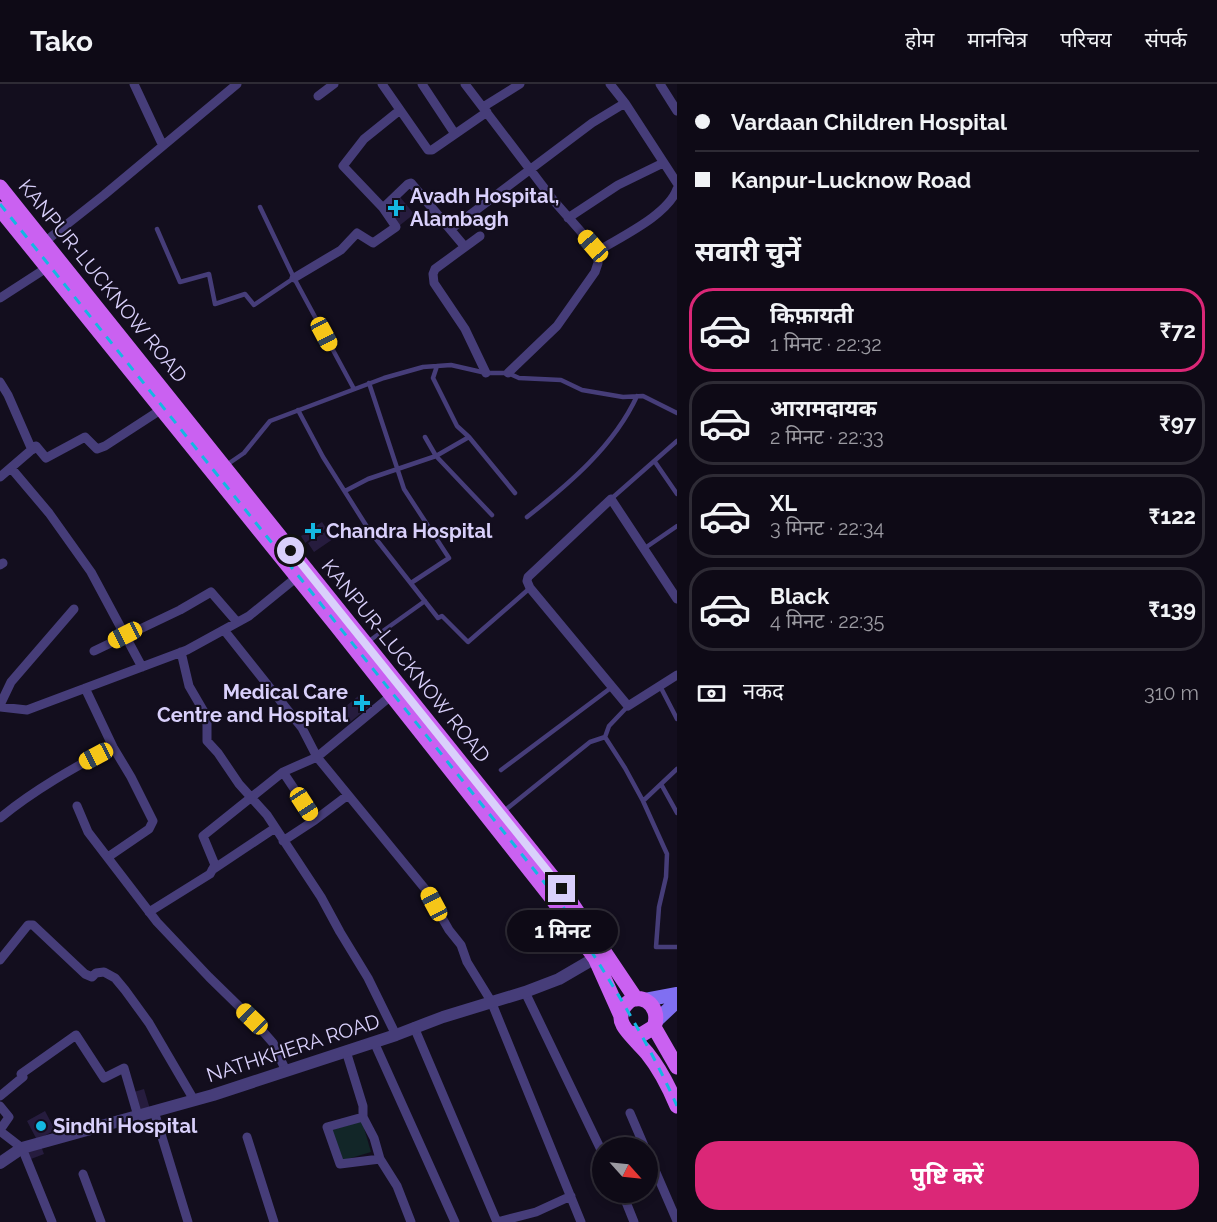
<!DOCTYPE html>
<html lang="hi">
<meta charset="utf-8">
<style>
body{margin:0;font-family:Raleway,"Noto Sans Devanagari",sans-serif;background:#1c1823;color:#f1f3f6;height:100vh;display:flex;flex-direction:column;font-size:22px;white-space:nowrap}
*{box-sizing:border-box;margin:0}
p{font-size:20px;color:#9b9aa1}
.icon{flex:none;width:33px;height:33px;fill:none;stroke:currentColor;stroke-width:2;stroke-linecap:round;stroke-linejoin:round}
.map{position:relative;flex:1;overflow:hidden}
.side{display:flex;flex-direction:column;background:#0e0a16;width:540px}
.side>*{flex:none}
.guide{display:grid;align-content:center;height:132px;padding:0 18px;background:#0e0a16}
.needle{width:39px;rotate:117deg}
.controls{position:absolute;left:592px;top:1053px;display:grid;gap:12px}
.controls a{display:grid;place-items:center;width:66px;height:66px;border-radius:50%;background:#0e0a16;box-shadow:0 3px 9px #0003,0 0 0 2px #2e2b35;font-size:30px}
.end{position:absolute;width:27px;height:27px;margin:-14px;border:8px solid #d9d0fb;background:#111;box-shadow:0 0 0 3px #111}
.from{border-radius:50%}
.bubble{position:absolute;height:42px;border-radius:21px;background:#0e0a16;box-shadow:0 3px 9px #0003,0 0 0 2px #2e2b35;font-size:20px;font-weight:700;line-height:42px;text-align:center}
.car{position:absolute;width:18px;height:36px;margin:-18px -9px;border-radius:8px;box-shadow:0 0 4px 2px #0007;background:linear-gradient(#f5c518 24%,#345 0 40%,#f5c518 0 76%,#345 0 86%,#f5c518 0)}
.guide b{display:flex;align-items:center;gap:21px;height:57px;font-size:22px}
.guide b+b{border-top:2px solid #2e2b35}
.guide i{width:15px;height:15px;background:#f1f3f6}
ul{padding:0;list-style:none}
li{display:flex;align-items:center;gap:18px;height:84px;margin:0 12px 9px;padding:0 6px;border:3px solid #2e2b35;border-radius:24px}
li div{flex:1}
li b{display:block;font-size:22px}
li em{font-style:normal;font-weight:700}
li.active{border-color:#db2777}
li>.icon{width:54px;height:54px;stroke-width:1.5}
h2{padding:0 18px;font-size:27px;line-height:72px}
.pay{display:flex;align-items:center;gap:15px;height:66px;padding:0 18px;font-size:22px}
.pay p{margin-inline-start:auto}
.action{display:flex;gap:12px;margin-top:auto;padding:12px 18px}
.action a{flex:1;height:69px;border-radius:24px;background:#db2777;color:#fff;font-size:24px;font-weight:700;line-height:69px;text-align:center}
header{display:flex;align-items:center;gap:36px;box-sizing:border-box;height:84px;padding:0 30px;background:#0e0a16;border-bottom:2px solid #2e2b35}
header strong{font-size:28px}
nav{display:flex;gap:33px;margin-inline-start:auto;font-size:21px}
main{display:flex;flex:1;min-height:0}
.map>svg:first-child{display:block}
</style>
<header>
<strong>Tako</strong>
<nav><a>होम</a><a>मानचित्र</a><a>परिचय</a><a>संपर्क</a></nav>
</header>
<main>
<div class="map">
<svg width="677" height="1138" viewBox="0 0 677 1138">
<rect width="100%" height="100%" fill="#130e1e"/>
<path fill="#122628" d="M 362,1037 L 371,1068 L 341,1077 L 332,1046 Z"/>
<path fill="#261c3e" d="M 400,113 L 414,130 L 399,142 L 386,125 Z
M 322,438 L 326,444 L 305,459 L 301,452 Z
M 328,446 L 333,455 L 314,468 L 308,459 Z
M 362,609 L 371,621 L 349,639 L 340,627 Z
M 144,1005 L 150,1025 L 140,1028 L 134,1008 Z
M 45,1027 L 55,1046 L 37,1056 L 27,1037 Z
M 41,1062 L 44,1070 L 31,1075 L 28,1067 Z"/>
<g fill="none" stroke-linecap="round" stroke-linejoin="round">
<path stroke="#463d79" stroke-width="4.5" d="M 260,123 L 294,194 L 354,305
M 157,145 L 180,198 L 209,190 L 215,220 L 245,210 L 254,221 L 294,194
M 437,282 L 433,294 L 457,342 L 469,353 L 515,409
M 369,299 L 404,405 L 449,474 L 411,499
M 298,326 L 323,373 L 369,446 L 438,534 L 442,532 L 468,558 L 530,504
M 425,353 L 436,372 L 492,431
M 655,378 L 677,410
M 225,382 L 244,369 L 270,337 L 384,294 L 423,283 L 451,281 L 486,289 L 508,289 L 519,294 L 561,296 L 582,306 L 623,313 L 643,312 L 677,329
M 345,407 L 368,395 L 436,372 L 469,353
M 611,415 L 677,357
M 527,433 C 569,400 614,362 637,312
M 645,464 L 677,442
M 369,557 L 425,517
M 660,602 L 677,635
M 628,622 L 609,642 L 605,653 L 625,684 L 643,717
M 677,685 L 643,717 L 667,770 L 666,793 L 659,823 L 656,863 L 677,863
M 501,686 L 612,603
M 661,700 L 677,729
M 504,727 L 590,658 L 605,653"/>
<path stroke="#463d79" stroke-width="9" d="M 134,0 L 163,62
M 382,0 L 428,66 L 432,66 L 487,28
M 422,0 L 455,50
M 465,0 L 554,117 L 598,167 L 598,179 L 595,188 L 557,242 L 508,289
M 610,0 L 625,19 L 677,99
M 660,0 L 677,27
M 318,12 L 334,0
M 483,23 L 520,0
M 383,124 L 408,100 L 411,99 L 465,163
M 568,134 L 618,101 L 659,81
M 451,145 L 592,39 L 625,19
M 480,152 L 435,185 L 433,190 L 434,199 L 465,245 L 486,289
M 42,160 L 104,111 L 237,0
M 598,167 C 620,153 668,131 677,105
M 294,194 L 341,166 L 357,149 L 373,159 L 396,143 L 383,124 L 343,82 L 364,55 L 400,26
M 0,214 L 48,183
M 0,298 L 8,311 L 32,366
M 11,384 L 49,429 L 91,488 L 142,583
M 0,393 L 36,362 L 46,374 L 85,353 L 97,365 L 105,362 L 162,325
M 0,481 L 3,479
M 677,515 L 611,415 L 528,493 L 527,497 L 530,504 L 628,622 L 677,591
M 224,546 L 302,644 L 317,673 L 426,806 L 449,846 L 461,861 L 467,878 L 491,917 L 581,1138
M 94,567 L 180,526 L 211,508 L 237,538
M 181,568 L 189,602 L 207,633 L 207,657 L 218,669 L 239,700 L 267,731 L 321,813 L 340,848 L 368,894 L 396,951
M 85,604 L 113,663 L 131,693 L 153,737 L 149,745 L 108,773
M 0,621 L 11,598 L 74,525
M 0,623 L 27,626 L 187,566 L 249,532 L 297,493
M 283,688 L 315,736 L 348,711
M 77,722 L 88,748 L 157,838 L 209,893 L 252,935 L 273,959 L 286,987
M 0,734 C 34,706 73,684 113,663
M 283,757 L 315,736
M 212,786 L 275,744
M 149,828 L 210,790 L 215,781 L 203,752 L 283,688 L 317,673 L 392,611
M 0,876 L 28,841 L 33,841 L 85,890 L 92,893 L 96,889 L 104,888 L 115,894 L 125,906 L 149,939 L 194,1016
M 525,908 L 603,1070
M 414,943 L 497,1138 L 536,1128 L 571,1112
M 374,958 L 455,1138
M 346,967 L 363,1022 L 363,1033
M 0,1012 L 23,993 L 21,990 L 76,951 L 104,994 L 124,984 L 138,1032
M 0,1022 L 9,1033 L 0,1046
M 154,1027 L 188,1138
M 630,1029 L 645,1064
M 0,1047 L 22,1064 L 52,1138
M 247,1053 L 274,1138
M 648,1070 L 677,1137
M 380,1075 L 340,1080 L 327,1043 L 363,1033 L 374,1054 L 380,1075 L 397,1102 L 411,1138
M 83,1090 L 101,1138
M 622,1108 L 634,1138"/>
<path stroke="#463d79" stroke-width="12" d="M 0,1079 L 22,1064 L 213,1011 L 396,951 L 443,933 L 525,908 L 559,895 L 595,874"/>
<path stroke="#806ff2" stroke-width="14" d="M 645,916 L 677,910
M 656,937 L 677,917"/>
<path stroke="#ca61f1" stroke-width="15" d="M 0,103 L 562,805 L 636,915
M 0,125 L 336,541 L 551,813 L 595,874 L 621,932
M 654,943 L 677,983
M 630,949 L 641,951 L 654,943 C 663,920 636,904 624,923 C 620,929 620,936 623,941 C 627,949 641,962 647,969 C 660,985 669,1003 677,1022"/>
<path stroke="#14b8e2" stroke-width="3" stroke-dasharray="9 8" stroke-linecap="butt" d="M 0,120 L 560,818 C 602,884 645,950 677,1022"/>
</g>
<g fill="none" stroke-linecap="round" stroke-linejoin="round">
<path stroke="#d9d0fb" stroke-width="8" d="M 291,467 L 562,805"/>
</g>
<g fill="#14b8e2" stroke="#130e1e" stroke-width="2">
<path d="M393 115h6v6h6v6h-6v6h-6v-6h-6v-6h6z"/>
<path d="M310 438h6v6h6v6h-6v6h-6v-6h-6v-6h6z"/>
<path d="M359 610h6v6h6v6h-6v6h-6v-6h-6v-6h6z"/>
<circle cx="41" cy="1042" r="6"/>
</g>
<g text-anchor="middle" stroke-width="4.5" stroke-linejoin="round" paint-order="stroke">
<g font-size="20" font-weight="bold" fill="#d9d0fb" stroke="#130e1e" text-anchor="start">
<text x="410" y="119">Avadh Hospital,<tspan x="410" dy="23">Alambagh</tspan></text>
<text x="326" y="454">Chandra Hospital</text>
<text x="348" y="615" text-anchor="end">Medical Care<tspan x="348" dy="23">Centre and Hospital</tspan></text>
<text x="53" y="1049">Sindhi Hospital</text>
</g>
<g font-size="20" fill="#d9d0fb" stroke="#130e1e">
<text transform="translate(103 197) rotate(51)" y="7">KANPUR-LUCKNOW ROAD</text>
<text transform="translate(406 577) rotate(51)" y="7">KANPUR-LUCKNOW ROAD</text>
<text transform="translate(293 964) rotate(-18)" y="7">NATHKHERA ROAD</text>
</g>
</g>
</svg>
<div class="controls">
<a><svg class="needle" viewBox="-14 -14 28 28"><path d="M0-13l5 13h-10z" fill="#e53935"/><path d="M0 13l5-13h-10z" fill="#9b9aa1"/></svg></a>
</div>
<i class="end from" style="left:291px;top:467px"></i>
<i class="end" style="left:562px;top:805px"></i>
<div class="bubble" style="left:507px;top:826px;width:111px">1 मिनट</div>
<i class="car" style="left:593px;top:162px;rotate:319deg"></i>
<i class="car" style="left:324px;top:250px;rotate:152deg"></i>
<i class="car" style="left:125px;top:551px;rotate:243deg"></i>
<i class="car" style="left:96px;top:672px;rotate:242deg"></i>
<i class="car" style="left:304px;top:720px;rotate:147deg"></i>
<i class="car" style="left:434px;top:820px;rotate:332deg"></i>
<i class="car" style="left:252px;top:935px;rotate:314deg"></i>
</div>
<section class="side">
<div class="guide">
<b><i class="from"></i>Vardaan Children Hospital</b>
<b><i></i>Kanpur-Lucknow Road</b>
</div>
<h2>सवारी चुनें</h2>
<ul>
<li class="active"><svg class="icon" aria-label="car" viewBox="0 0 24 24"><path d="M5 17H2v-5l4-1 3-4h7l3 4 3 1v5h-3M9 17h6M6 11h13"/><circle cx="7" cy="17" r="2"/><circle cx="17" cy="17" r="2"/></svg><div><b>किफ़ायती</b><p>1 मिनट · 22:32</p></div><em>₹72</em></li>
<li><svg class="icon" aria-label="car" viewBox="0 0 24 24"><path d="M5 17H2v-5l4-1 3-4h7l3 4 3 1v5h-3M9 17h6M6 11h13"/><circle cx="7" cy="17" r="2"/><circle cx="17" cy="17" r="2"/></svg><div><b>आरामदायक</b><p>2 मिनट · 22:33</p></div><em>₹97</em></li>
<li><svg class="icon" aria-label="car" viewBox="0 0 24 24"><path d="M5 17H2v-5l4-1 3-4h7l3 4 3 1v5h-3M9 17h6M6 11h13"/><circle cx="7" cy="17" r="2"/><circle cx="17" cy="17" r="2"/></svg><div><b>XL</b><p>3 मिनट · 22:34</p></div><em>₹122</em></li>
<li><svg class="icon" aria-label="car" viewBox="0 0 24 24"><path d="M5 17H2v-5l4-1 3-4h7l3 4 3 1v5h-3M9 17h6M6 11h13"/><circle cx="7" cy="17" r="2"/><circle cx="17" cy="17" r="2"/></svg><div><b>Black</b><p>4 मिनट · 22:35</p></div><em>₹139</em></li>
</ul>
<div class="pay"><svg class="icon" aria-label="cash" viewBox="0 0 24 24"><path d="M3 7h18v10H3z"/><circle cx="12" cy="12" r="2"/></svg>नकद<p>310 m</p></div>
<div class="action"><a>पुष्टि करें</a></div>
</section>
</main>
